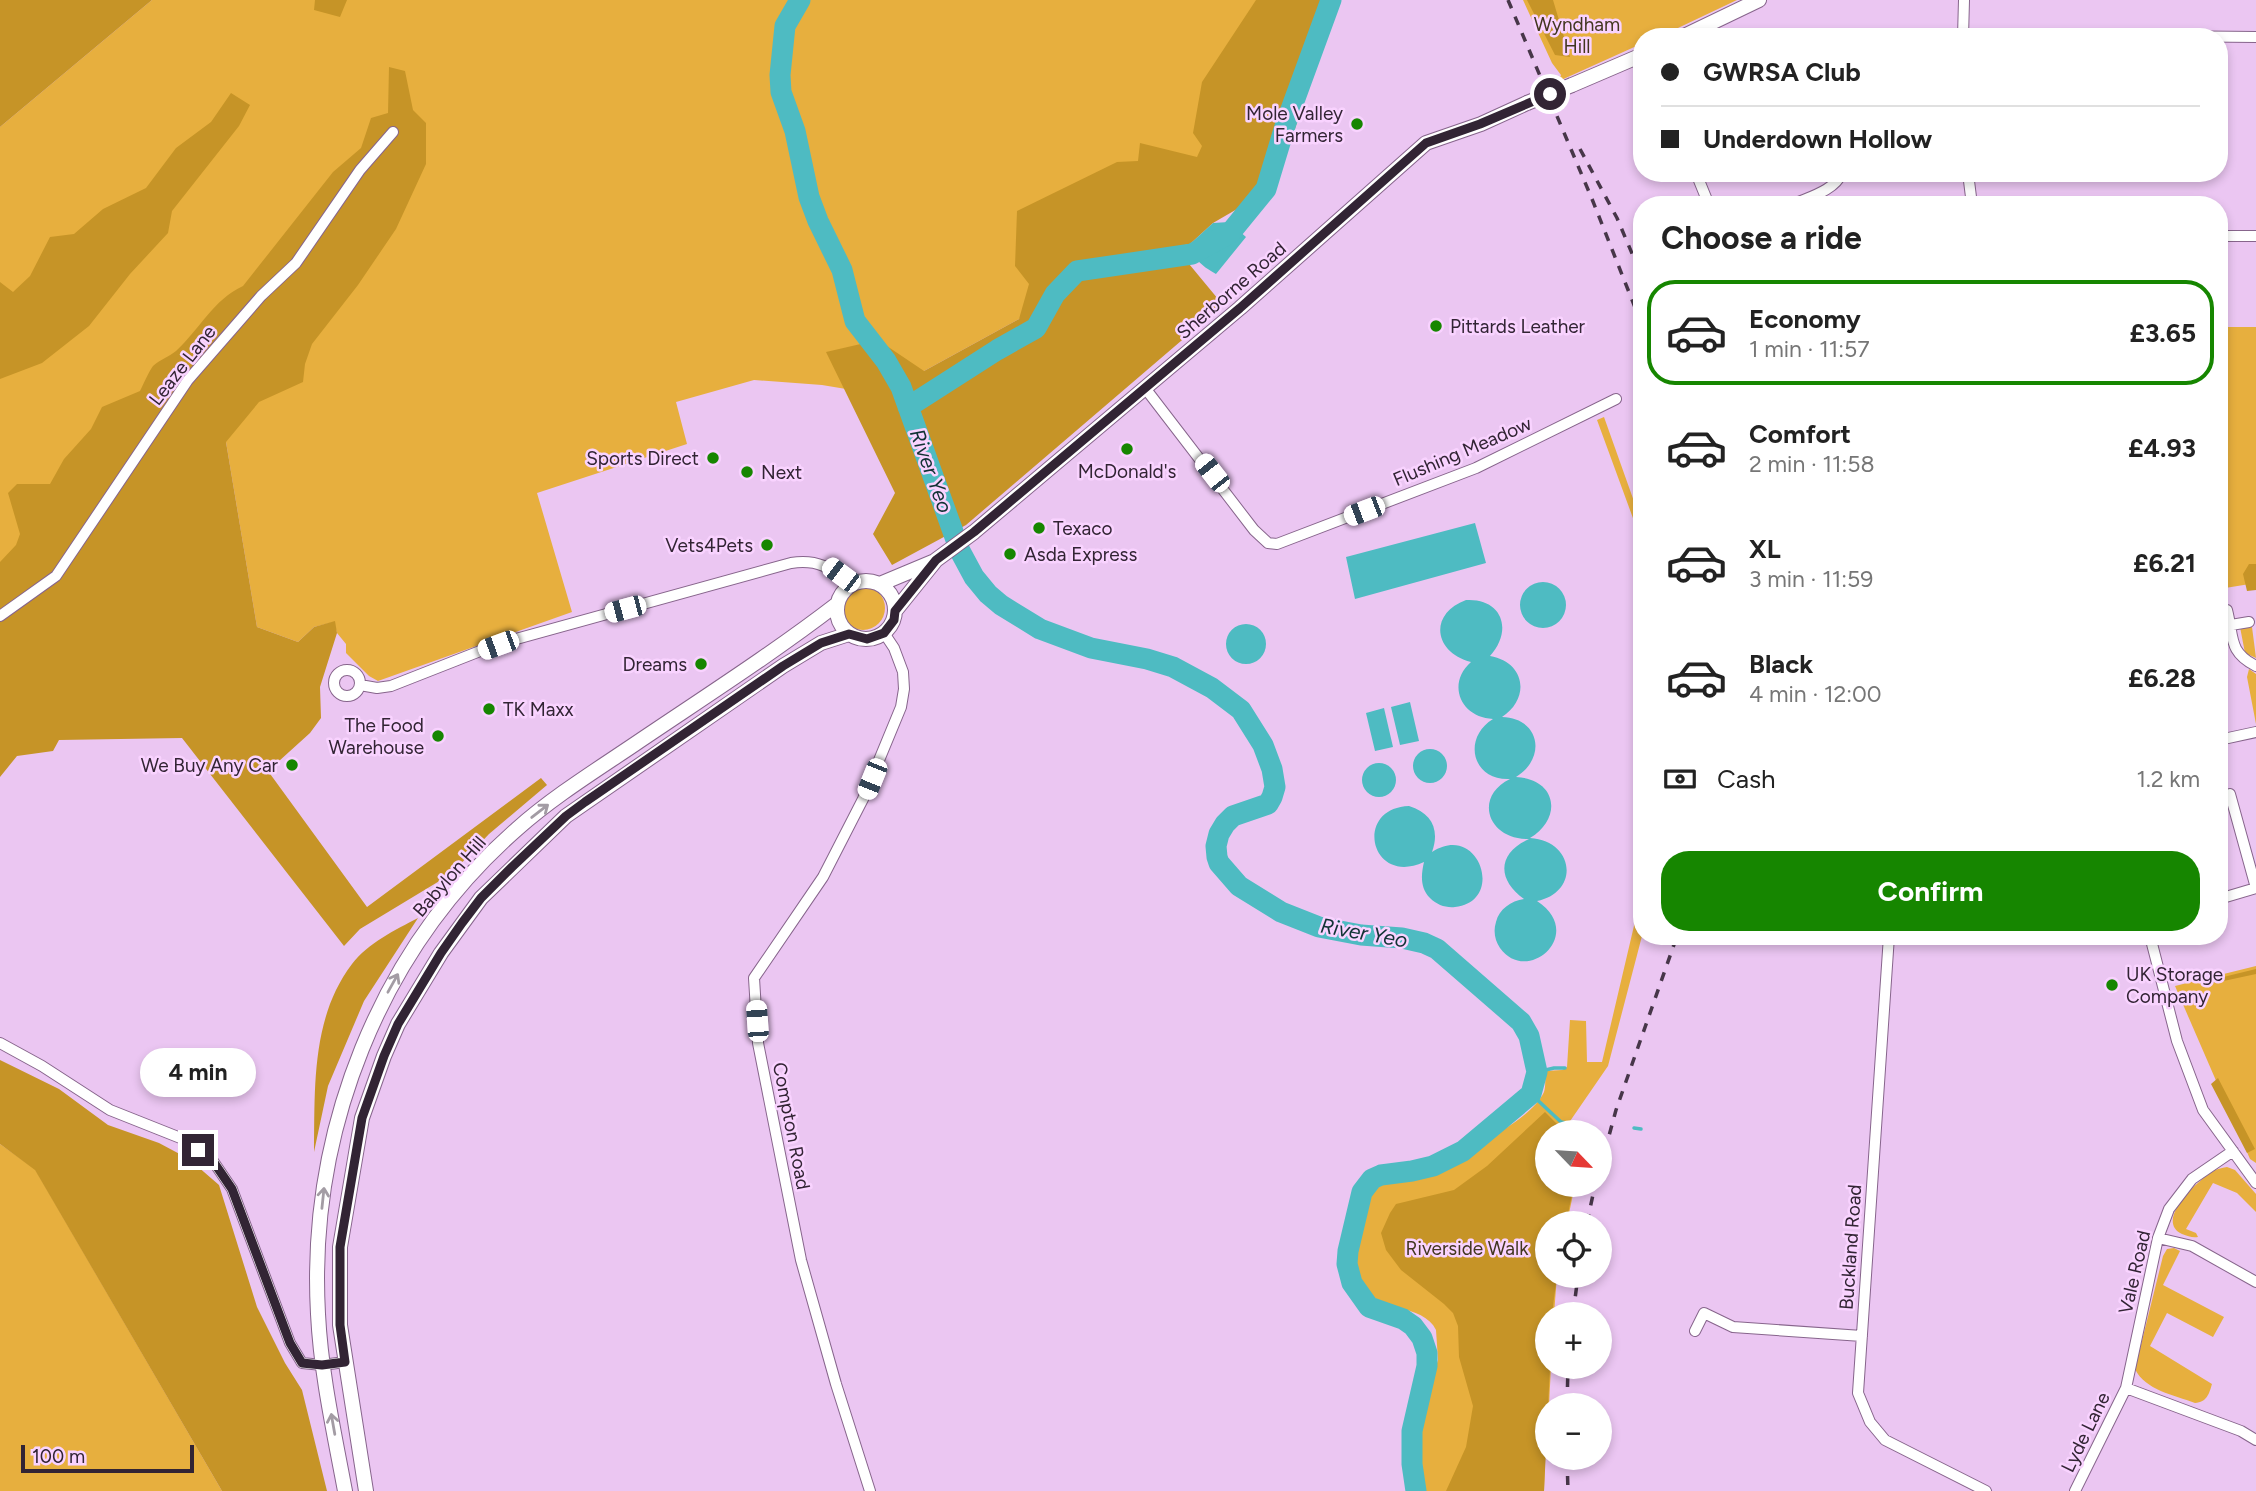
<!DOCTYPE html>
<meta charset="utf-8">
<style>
body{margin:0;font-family:Figtree,sans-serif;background:#f2f2f2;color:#222;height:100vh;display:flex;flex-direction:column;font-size:26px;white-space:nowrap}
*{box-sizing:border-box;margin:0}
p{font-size:23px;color:#767676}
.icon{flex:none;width:38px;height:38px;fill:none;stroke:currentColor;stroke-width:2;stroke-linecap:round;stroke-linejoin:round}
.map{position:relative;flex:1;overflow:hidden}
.sheet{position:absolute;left:1633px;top:196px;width:595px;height:749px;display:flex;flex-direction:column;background:#fff;border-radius:28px;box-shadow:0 4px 10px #0003}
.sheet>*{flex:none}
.top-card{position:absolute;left:1633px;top:28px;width:595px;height:154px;border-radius:28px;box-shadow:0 4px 10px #0003;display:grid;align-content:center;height:154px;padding:0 28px;background:#fff}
.needle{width:46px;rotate:115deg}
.buttons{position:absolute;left:1535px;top:1120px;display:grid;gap:14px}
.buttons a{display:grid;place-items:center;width:77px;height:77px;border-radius:50%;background:#fff;box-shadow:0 4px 10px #0003;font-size:35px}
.scale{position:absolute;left:21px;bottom:18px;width:173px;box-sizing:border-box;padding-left:7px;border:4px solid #322434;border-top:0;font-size:19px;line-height:24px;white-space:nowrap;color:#322434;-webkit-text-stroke:5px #f9d3ff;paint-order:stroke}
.end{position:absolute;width:32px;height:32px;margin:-16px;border:9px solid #322434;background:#fff;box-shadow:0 0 0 4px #fff}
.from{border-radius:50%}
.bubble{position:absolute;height:49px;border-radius:24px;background:#fff;box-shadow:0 4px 10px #0003;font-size:23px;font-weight:700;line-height:49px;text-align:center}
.car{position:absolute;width:21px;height:42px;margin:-21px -10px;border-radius:9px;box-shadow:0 0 5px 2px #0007;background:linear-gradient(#fff 24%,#345 0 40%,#fff 0 76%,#345 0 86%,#fff 0)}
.top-card b{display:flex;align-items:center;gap:24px;height:66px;font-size:26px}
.top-card b+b{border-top:2px solid #e0e0e0}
.top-card i{width:18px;height:18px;background:#222}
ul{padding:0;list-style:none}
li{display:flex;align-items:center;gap:21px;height:105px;margin:0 14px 10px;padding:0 14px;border:4px solid transparent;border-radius:28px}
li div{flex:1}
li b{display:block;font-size:26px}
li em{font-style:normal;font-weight:700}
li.selected{border-color:#168600}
li>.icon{width:63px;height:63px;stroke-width:1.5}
h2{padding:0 28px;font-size:32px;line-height:84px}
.pay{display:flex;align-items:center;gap:18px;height:77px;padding:0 28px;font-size:26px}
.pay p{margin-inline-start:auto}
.primary-button{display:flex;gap:14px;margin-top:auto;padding:14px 28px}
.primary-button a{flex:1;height:80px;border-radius:28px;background:#168600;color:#fff;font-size:28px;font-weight:700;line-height:80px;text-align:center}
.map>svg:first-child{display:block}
</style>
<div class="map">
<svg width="2256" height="1491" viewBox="0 0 2256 1491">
<rect width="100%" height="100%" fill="#ebc6f2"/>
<path fill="#e7af3e" d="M 152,0 L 1309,0 L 1243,190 L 1056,267 L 1019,319 L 924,371 L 894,397 L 822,385 L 754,380 L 676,402 L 687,444 L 537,493 L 572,612 L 378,681 L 369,676 L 346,653 L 346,644 L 337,633 L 334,622 L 314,627 L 298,642 L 257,627 L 226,442 L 0,570 L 0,127 Z
M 1523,0 L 1737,0 L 1659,37 L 1642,37 L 1641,44 L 1559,81 L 1561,75 L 1552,63 Z
M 2219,327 L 2256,327 L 2256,583 L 2219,589 Z
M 1604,417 L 1641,521 L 1641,540 L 1597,420 Z
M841 608a22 22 0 1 1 44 0a22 22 0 1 1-44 0Z
M 2240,627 L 2252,627 L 2256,658 L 2245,653 Z
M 2249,669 L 2256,674 L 2256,724 L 2247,677 Z
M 1641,896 L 1642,936 L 1608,1066 L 1566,1127 L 1580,1132 L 1547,1132 L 1547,1185 L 1575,1185 L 1567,1223 L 1547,1223 L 1547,1276 L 1557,1276 L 1554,1314 L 1547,1314 L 1547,1367 L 1551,1367 L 1549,1405 L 1547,1405 L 1544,1491 L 1425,1491 L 1419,1437 L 1423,1406 L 1438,1360 L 1436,1330 C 1424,1303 1373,1312 1361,1284 C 1349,1259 1354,1194 1380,1179 C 1387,1175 1398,1176 1406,1175 C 1421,1173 1438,1173 1453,1166 C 1463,1162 1470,1153 1478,1147 C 1498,1132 1533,1115 1544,1092 C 1546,1086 1545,1077 1545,1071 L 1562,1070 L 1567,1067 L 1570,1020 L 1586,1021 L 1587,1062 L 1602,1062 Z
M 2256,966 L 2256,1163 L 2250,1159 L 2175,986 Z
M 0,1144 L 35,1169 L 222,1491 L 0,1491 Z
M 2227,1167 L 2235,1170 L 2256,1194 L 2256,1212 L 2237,1193 L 2213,1183 L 2186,1229 L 2196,1233 L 2198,1237 C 2192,1238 2188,1236 2182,1234 C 2154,1221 2197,1181 2212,1172 C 2216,1169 2222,1168 2227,1167 Z
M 2174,1248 L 2180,1251 L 2163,1285 L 2224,1317 L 2213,1337 L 2167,1313 L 2150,1346 L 2212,1384 C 2209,1394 2207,1402 2195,1403 C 2174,1395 2145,1390 2135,1369 L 2163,1256 L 2167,1249 Z"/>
<path fill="#c69427" d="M 0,0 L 152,0 L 0,127 Z
M 315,0 L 347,0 L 340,17 L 314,10 Z
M 1256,0 L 1339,0 L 1275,187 L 1213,223 L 1190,244 L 1175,247 L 1223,305 L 966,525 L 892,565 L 873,534 L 895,493 L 826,352 L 878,340 L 924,371 L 1019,319 L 1029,284 L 1015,266 L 1017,211 L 1117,162 L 1138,161 L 1140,143 L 1197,157 L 1202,146 L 1193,133 L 1202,82 Z
M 1527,0 L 1553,0 L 1570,57 L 1555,55 Z
M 389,67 L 405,71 L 413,110 L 426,123 L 426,164 L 396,229 L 358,285 L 312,344 L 305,364 L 303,382 L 259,402 L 226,442 L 257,627 L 298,642 L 314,627 L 335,621 L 337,633 L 320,687 L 321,718 L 310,733 L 268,771 L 367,907 L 541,778 L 547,785 L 489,834 L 451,874 L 360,929 L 344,946 L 182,738 L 59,740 L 53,751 L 17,756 L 0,777 L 0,562 L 16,545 L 20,534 L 8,493 L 17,484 L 50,484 L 64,459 L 91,429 L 102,407 L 140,391 C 144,383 148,373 153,366 C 159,360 169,357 176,351 C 199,330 214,299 243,286 L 333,172 L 361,148 L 371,118 L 388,113 Z
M 231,93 L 250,105 L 239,126 L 172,211 L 168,233 L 130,274 L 89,326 L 42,363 L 0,379 L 0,282 L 13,292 L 30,276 L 50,237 L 74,234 L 103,209 L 146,188 L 176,148 L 211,122 Z
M 2249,564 L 2256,564 L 2256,590 L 2247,591 L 2243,574 Z
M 418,918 L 364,1001 L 328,1086 L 314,1152 C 315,1088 311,1018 352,964 C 368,943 395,930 418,918 Z
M 2256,969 L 2256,974 L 2205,985 L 2207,981 Z
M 0,1060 L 59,1089 L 108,1125 L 159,1143 L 189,1159 L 219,1185 L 257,1307 L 285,1363 L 302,1390 L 327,1491 L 222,1491 L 35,1170 L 0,1144 Z
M 2218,1078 L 2255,1149 L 2247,1153 L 2211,1084 Z
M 1545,1112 L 1558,1125 L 1578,1132 L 1547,1132 L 1547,1185 L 1574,1185 L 1566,1223 L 1547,1223 L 1547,1276 L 1557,1276 L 1552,1314 L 1547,1314 L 1547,1367 L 1550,1367 L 1544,1491 L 1446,1491 L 1466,1447 L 1473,1406 L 1459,1357 L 1458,1326 L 1453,1313 L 1444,1304 L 1401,1270 L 1386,1250 L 1381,1233 L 1390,1213 L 1396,1204 L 1454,1190 L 1487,1166 Z"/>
<path fill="#4ebbc2" d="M 1229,222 L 1246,237 L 1216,274 C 1202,266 1194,260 1190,244 L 1213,223 Z
M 1475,523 L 1486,563 L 1355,599 L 1346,557 Z
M1520 605a23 23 0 1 1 46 0a23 23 0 1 1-46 0Z
M 1466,600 C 1503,598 1513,631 1490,656 C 1525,662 1531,698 1502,717 C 1540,718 1547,758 1516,777 C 1557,779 1563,818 1530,838 C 1575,841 1580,892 1537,901 C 1587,934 1527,986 1500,948 C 1495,941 1493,931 1496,922 C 1499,909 1511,901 1524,899 C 1497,880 1497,853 1529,839 C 1488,840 1473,797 1510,779 C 1472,781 1462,738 1493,719 C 1461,718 1446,684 1471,662 C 1434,653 1428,614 1466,600 Z
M1226 644a20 20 0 1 1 40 0a20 20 0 1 1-40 0Z
M 1410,702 L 1419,741 L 1400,745 L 1391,707 Z
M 1384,708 L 1393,747 L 1375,751 L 1366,713 Z
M1413 766a17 17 0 1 1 34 0a17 17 0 1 1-34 0Z
M1362 780a17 17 0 1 1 34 0a17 17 0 1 1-34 0Z
M 1409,806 C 1432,813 1440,830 1432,852 C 1479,821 1506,902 1455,907 C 1446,908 1437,905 1430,898 C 1420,888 1421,875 1424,862 C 1370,887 1353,808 1409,806 Z"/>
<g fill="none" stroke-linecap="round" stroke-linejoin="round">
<path stroke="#4ebbc2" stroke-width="3.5" d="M 1537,1072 L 1554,1068 L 1565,1068
M 1531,1094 L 1561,1122 L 1588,1127
M 1634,1128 L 1641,1129"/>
<path stroke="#4ebbc2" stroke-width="21" d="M 800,0 L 785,26 L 780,75 L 781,92 L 795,131 L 809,197 L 818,221 L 842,270 L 855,321 L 886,361 L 901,387 L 960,551 L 974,577 L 988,594 L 1001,605 L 1040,629 L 1091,648 L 1147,659 L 1173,667 L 1212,688 L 1241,710 L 1263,745 L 1272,769 L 1275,787 L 1272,797 L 1268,804 L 1233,816 L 1225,824 L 1219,834 L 1216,846 L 1217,857 L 1219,863 L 1239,886 L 1281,912 L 1319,927 L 1361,935 L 1402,938 L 1424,943 L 1437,949 L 1521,1022 L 1529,1036 L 1537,1072 L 1531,1094 L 1463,1151 L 1433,1166 L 1412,1171 L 1381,1175 L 1372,1179 L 1362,1192 L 1348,1251 L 1347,1264 L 1352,1283 L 1369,1307 L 1403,1319 L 1413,1326 L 1422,1338 L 1427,1353 L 1427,1366 L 1412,1431 L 1412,1464 L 1416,1491
M 908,407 L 997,350 L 1036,328 L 1055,294 L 1077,271 L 1192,254 L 1230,233 L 1266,189 L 1286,123 L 1331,0"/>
<defs>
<path id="minor" d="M 1963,34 L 2256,37
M 1963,37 L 1964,0
M 1696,173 L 1709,205
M 1968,173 L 1972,205
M 1792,205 C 1809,197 1834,191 1842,173
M 2219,236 L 2256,236
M 1145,388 L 1254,530 L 1268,543 L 1277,544 L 1476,468 L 1616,399
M 2227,610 C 2234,637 2228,652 2256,666
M 0,616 L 56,576 L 188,380 L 261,296 L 296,263 L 360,170 L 393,132
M 2231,625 L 2249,622
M334 683a13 13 0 1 1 26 0a13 13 0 1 1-26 0Z
M 360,685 L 377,688 L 391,686 L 498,644 L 791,563 C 816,559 833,567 849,586
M 2219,740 L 2256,732
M 2230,794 L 2256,888
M 2219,899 L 2256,888
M 1889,936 L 1858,1393 L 1870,1422 L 1885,1440 L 1986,1491
M 2150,936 L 2177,1041 L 2203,1110 L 2256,1183
M 0,1043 L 42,1066 L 110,1110 L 183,1139 L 213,1161 L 232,1189 L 290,1343 L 302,1363 L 322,1365 L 345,1362
M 2158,1238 L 2192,1246 L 2256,1282
M 1695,1331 L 1704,1313 L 1733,1327 L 1862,1336
M 2126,1388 L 2241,1431 L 2256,1440
M 870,1491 L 836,1384 L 801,1260 L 758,1043 L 754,978 L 823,877 L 863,799 L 901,707 L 904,689 L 903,672 L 894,648 L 884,633
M 2075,1491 L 2126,1388 L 2158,1238 L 2169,1209 L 2192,1179 L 2233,1151"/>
<path id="major" d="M 1682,37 L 1759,0
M 1572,85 L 1642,55
M837 610a29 29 0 1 1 58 0a29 29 0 1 1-58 0Z
M 880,584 L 935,561
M 895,611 L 936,560 L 974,532 L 1240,308 L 1426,143 L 1481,124 L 1527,103
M 345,1491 C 334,1432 321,1374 318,1314 C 308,1132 379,950 517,829 C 553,797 595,771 635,744 C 703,698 772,654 837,604
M 366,1491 L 340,1325 L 340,1247 L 362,1118 L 384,1056 L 398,1024 L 441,953 L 481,898 L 566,816 L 783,666 L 821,643 L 849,634"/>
</defs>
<use href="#minor" stroke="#87658c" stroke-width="12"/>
<use href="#major" stroke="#87658c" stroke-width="16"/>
<use href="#minor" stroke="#fff" stroke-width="10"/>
<use href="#major" stroke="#fff" stroke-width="14"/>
<path stroke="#473649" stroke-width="3.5" stroke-dasharray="9 9" stroke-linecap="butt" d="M 1508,0 L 1592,199 L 1642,325
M 1580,149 L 1617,218 L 1642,277
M 1600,1169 L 1616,1110 L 1677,936
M 1587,1223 L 1595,1185
M 1573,1314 L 1578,1276
M 1567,1405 L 1568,1367
M 1567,1458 L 1568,1491"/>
<defs>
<path id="major-bridge" d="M 1527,103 L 1572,85"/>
</defs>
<use href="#major-bridge" stroke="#87658c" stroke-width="16" stroke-linecap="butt"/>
<use href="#major-bridge" stroke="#fff" stroke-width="14"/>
</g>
<defs><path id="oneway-shaft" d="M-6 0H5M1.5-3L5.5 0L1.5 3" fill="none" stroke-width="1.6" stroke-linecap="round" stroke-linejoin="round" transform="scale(1.75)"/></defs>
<g stroke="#a39ca4">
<use href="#oneway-shaft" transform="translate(540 811) rotate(-38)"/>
<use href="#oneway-shaft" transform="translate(393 983) rotate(-61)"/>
<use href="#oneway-shaft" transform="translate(323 1198) rotate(-84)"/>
<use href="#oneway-shaft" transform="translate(333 1424) rotate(-100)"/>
</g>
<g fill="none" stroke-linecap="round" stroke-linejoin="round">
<path stroke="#322434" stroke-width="9" d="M 198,1150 L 213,1161 L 232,1189 L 290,1343 L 302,1363 L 322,1365 L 345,1362 L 340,1325 L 340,1247 L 362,1118 L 384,1056 L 398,1024 L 441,953 L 462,923 L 481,898 L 512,867 L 566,816 L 585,802 L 783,666 L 821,643 L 849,634 L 867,639 L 884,633 L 894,620 L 895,611 L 936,560 L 974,532 L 1240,308 L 1426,143 L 1480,124 L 1550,94"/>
</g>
<g fill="#168600" stroke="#f9d3ff" stroke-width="2.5">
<circle cx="1357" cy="124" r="7"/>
<circle cx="1436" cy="326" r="7"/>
<circle cx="1127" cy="449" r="7"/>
<circle cx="713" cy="458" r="7"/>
<circle cx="747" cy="472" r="7"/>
<circle cx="1039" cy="528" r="7"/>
<circle cx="767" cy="545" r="7"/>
<circle cx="1010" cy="554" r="7"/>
<circle cx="701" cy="664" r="7"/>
<circle cx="489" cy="709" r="7"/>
<circle cx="438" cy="736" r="7"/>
<circle cx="292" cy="765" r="7"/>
<circle cx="2112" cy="985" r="7"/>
</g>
<g text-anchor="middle" stroke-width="5" stroke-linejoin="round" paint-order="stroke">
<g font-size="19" fill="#423620" stroke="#f9d3ff">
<text x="1577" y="31">Wyndham<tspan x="1577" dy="22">Hill</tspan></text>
<text x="1467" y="1255">Riverside Walk</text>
</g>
<g font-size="19" fill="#322434" stroke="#f9d3ff" text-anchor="end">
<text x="1343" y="120">Mole Valley<tspan x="1343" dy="22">Farmers</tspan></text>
<text x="1450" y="333" text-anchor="start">Pittards Leather</text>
<text x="699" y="465">Sports Direct</text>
<text x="1127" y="478" text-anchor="middle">McDonald's</text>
<text x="761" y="479" text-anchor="start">Next</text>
<text x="1053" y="535" text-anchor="start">Texaco</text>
<text x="753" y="552">Vets4Pets</text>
<text x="1024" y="561" text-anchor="start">Asda Express</text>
<text x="687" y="671">Dreams</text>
<text x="503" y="716" text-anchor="start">TK Maxx</text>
<text x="424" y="732">The Food<tspan x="424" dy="22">Warehouse</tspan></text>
<text x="278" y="772">We Buy Any Car</text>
<text x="2126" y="981" text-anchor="start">UK Storage<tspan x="2126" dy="22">Company</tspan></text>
</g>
<g font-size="19" fill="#322434" stroke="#f9d3ff">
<text transform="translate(1231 290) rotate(-41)" y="7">Sherborne Road</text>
<text transform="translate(182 365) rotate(-52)" y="7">Leaze Lane</text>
<text transform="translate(1462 451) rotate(-23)" y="7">Flushing Meadow</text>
<text transform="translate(449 876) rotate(-49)" y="7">Babylon Hill</text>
<text transform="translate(792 1126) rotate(79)" y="7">Compton Road</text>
<text transform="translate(1850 1247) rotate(-86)" y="7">Buckland Road</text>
<text transform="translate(2134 1272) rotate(-77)" y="7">Vale Road</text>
<text transform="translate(2085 1432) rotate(-64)" y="7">Lyde Lane</text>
</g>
<g font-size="21" font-style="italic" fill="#113335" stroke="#f9d3ff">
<text transform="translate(931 471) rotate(70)" y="7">River Yeo</text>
<text transform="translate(1364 933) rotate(10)" y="7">River Yeo</text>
</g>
</g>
</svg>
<div class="buttons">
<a><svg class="needle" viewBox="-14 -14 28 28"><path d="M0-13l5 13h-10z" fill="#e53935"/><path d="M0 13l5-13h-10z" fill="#767676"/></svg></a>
<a><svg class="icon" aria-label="locate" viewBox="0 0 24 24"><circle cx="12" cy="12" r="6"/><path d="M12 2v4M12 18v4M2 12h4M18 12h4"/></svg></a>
<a>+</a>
<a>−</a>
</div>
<div class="scale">100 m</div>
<i class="end from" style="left:1550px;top:94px"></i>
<i class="end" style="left:198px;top:1150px"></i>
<div class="bubble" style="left:140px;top:1048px;width:116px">4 min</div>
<i class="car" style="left:1212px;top:473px;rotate:322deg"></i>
<i class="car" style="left:1364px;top:511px;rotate:249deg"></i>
<i class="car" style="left:841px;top:575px;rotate:307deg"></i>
<i class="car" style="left:625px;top:609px;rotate:255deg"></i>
<i class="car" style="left:498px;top:645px;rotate:250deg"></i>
<i class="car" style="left:872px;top:779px;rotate:202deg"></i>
<i class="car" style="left:757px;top:1021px;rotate:356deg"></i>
<div class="top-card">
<b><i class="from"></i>GWRSA Club</b>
<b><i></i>Underdown Hollow</b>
</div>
<section class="sheet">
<h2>Choose a ride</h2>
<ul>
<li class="selected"><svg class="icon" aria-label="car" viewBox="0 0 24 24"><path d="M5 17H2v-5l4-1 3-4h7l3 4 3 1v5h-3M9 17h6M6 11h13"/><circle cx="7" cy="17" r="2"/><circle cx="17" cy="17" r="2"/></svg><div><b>Economy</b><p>1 min · 11:57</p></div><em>£3.65</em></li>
<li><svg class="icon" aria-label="car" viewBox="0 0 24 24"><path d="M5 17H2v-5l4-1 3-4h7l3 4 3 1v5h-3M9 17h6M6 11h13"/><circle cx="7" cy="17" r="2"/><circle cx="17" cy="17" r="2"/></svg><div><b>Comfort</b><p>2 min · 11:58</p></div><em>£4.93</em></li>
<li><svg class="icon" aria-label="car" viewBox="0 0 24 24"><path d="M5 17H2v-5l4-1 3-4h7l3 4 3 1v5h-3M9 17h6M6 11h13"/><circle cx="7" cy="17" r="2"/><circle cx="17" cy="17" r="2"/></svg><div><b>XL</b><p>3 min · 11:59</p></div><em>£6.21</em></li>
<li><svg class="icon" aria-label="car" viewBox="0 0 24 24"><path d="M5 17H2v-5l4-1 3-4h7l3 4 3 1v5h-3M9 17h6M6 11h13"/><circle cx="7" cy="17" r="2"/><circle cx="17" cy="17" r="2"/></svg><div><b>Black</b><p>4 min · 12:00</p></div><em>£6.28</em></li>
</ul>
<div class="pay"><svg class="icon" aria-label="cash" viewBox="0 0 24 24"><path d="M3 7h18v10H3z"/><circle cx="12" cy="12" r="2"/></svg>Cash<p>1.2 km</p></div>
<div class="primary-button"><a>Confirm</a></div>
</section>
</div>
